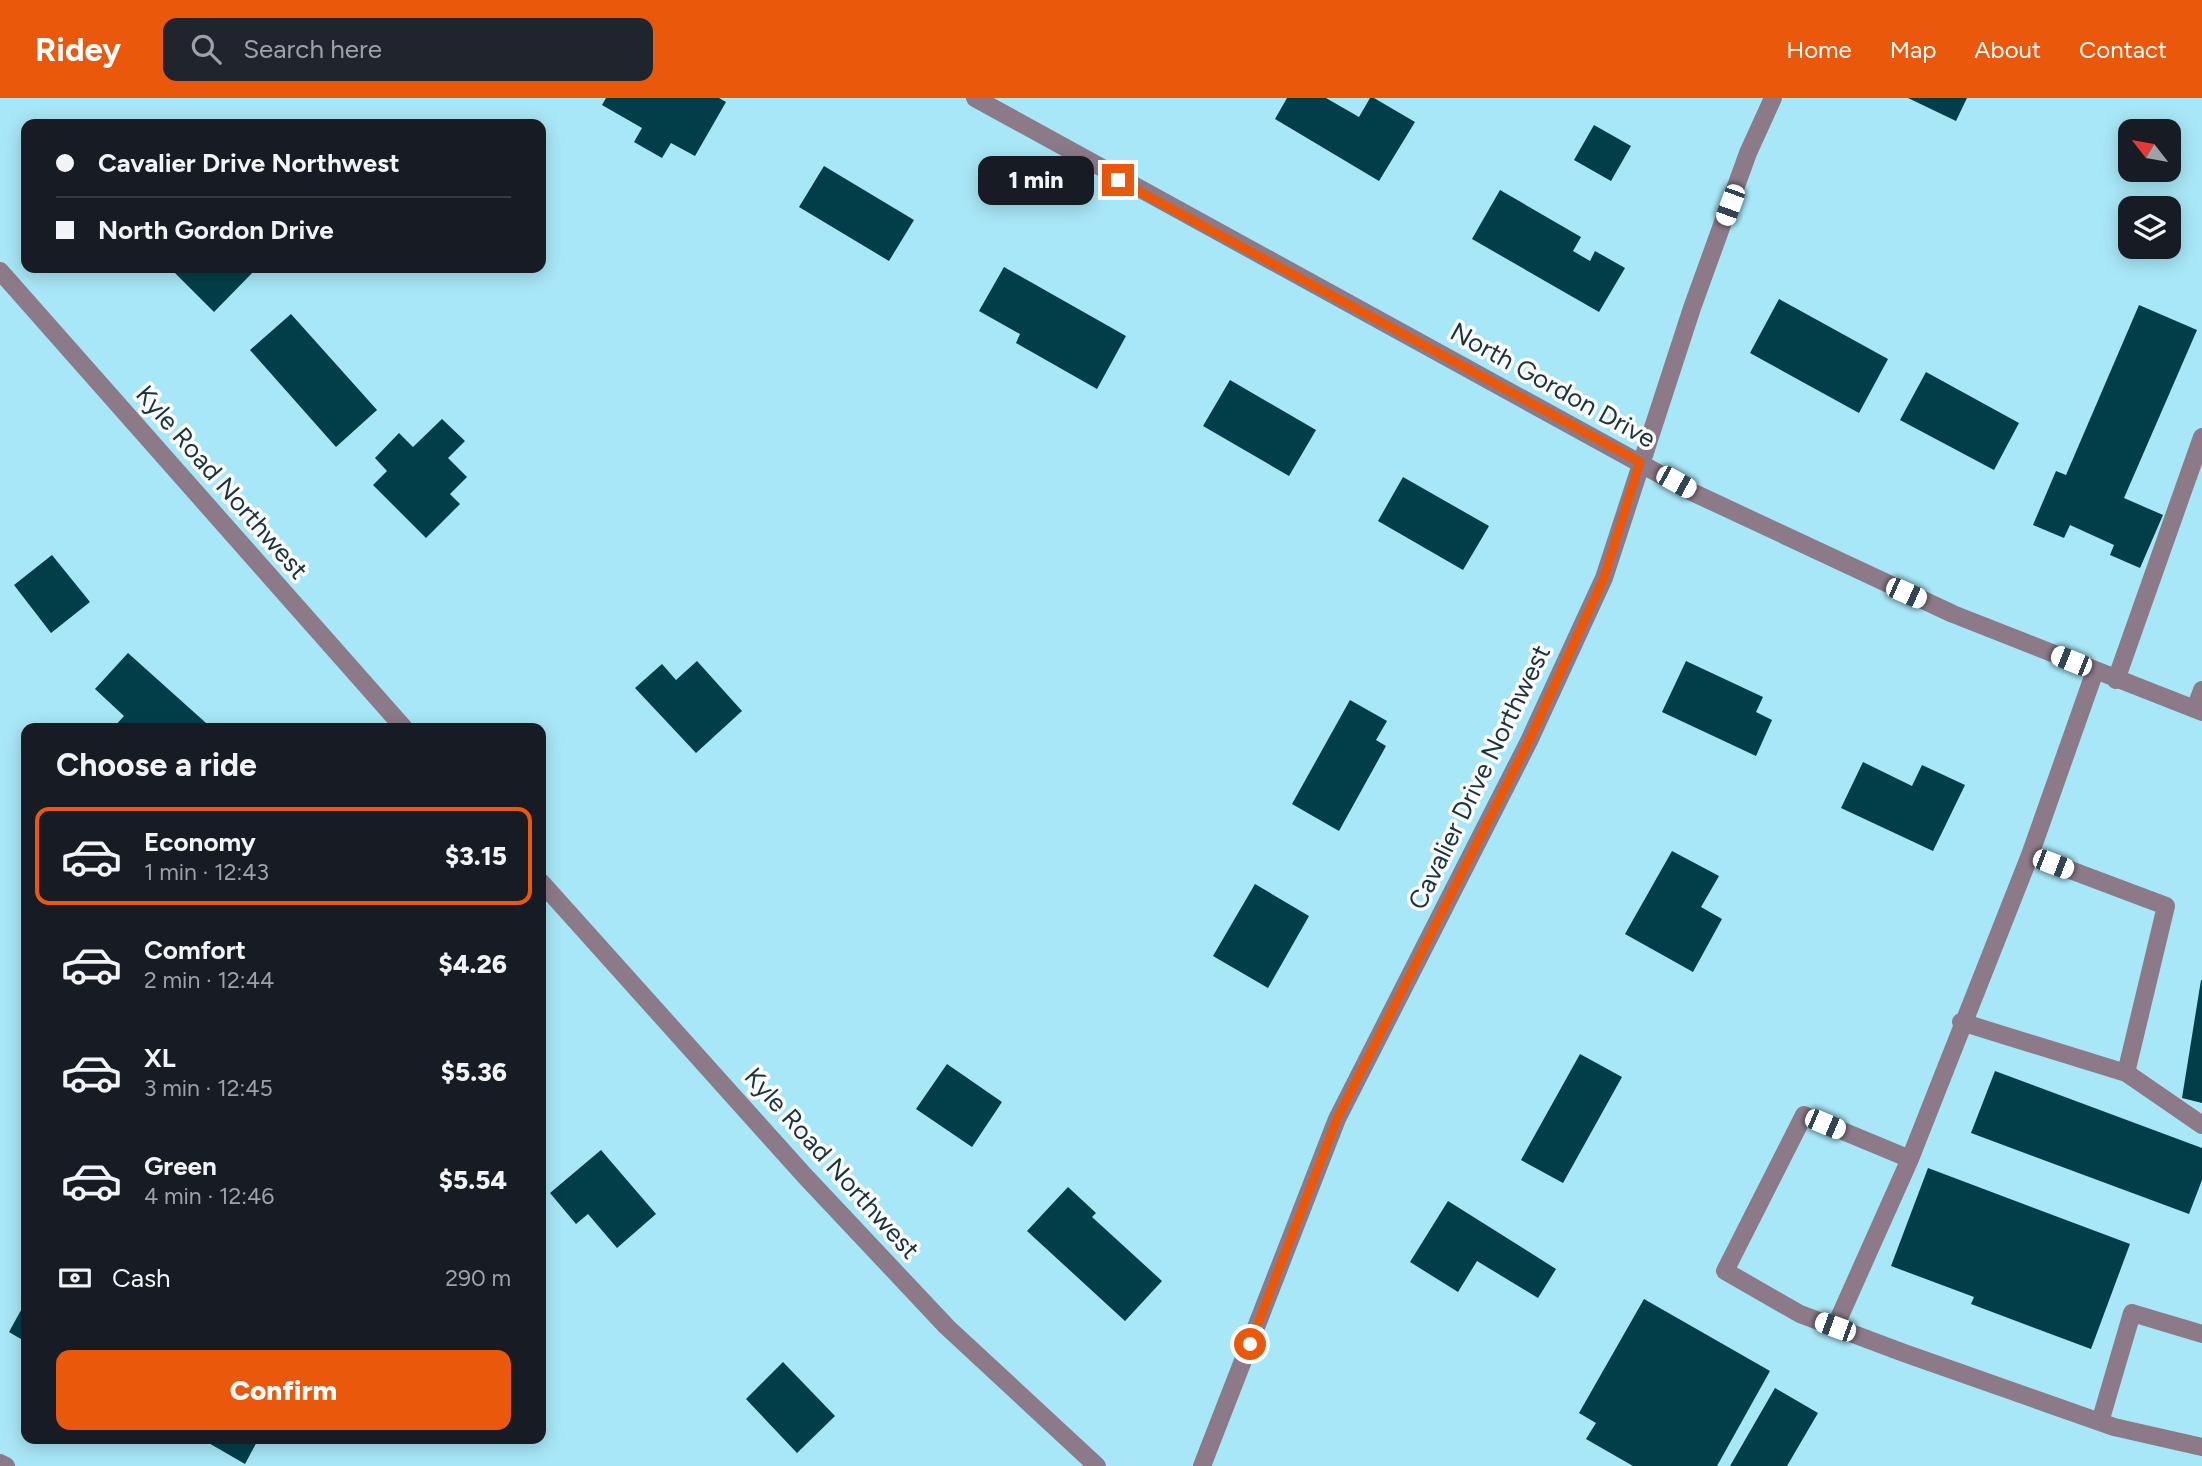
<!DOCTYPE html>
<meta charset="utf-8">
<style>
body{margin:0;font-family:Figtree,sans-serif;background:#20242c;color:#f1f3f6;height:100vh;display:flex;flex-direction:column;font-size:26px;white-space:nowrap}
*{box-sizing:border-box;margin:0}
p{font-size:23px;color:#9ea1a6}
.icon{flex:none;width:38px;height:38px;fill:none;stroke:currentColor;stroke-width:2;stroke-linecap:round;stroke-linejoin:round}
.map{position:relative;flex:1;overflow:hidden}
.drawer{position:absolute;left:21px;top:625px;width:525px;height:721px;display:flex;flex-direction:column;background:#171b24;border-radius:14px;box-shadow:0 4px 18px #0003}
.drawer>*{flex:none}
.guide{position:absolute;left:21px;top:21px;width:525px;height:154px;border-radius:14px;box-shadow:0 4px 18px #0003;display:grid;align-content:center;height:154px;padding:0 35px;background:#171b24}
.needle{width:46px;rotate:301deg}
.fabs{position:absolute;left:2118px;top:21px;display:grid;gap:14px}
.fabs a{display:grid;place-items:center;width:63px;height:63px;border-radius:14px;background:#171b24;box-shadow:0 4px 18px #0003;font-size:35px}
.end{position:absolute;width:32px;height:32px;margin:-16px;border:9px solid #ea580c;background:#fff;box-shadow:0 0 0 4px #fff}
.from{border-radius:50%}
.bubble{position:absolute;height:49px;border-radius:14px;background:#171b24;box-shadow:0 4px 18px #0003;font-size:23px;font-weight:800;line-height:49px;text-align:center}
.car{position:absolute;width:21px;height:42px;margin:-21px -10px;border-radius:9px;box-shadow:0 0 5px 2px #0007;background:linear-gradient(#fff 24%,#345 0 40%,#fff 0 76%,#345 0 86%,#fff 0)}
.guide b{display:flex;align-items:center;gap:24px;height:66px;font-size:26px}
.guide b+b{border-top:2px solid #363941}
.guide i{width:18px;height:18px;background:#f1f3f6}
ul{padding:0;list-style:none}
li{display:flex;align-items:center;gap:21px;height:98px;margin:0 14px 10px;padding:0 21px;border:4px solid transparent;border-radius:14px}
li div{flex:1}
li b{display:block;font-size:26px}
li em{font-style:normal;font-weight:800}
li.current{border-color:#ea580c}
li>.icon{width:63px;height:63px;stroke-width:1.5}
h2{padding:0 35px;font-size:32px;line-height:84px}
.pay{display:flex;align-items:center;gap:18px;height:77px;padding:0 35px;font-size:26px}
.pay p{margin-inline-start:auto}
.button{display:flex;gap:14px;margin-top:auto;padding:14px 35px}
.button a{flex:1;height:80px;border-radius:14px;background:#ea580c;color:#fff;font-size:28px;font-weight:800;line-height:80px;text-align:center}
header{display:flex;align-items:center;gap:42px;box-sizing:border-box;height:98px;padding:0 35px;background:#ea580c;color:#fff}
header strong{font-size:33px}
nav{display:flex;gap:38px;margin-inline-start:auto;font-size:24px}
.search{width:490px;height:63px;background:#20242c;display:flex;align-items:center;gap:18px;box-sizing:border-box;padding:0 24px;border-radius:14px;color:#9ea1a6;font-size:26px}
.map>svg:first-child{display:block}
</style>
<header>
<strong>Ridey</strong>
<div class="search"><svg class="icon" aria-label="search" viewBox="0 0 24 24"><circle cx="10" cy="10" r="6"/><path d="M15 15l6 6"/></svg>Search here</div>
<nav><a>Home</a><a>Map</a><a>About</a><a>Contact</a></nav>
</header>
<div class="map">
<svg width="2202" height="1368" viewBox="0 0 2202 1368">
<rect width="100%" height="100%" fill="#a8e7f7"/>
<path fill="#023e49" d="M 606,0 L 719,0 L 726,4 L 695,58 L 671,45 L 662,60 L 634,44 L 642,30 L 602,7 Z
M 1287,0 L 1326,0 L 1359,19 L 1370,0 L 1374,0 L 1415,24 L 1379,83 L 1275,21 Z
M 1908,0 L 1967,0 L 1956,23 Z
M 1594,27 L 1631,48 L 1611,83 L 1574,62 Z
M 824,68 L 914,122 L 889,163 L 799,109 Z
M 1500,92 L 1581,139 L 1573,153 L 1590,163 L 1595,153 L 1625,170 L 1599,214 L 1472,141 Z
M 1004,169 L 1126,238 L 1097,291 L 1016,245 L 1020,236 L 979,213 Z
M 170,170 L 257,170 L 214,214 Z
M 1779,201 L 1888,261 L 1859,315 L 1750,255 Z
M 2139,207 L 2197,232 L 2124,400 L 2163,417 L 2140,470 L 2110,457 L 2114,447 L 2070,427 L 2064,440 L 2033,427 L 2056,373 L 2066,377 Z
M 291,216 L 377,312 L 336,349 L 250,252 Z
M 1926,274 L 2019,325 L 1994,372 L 1900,322 Z
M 1230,282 L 1316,332 L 1289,378 L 1203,328 Z
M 442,321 L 465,343 L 448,360 L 467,379 L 450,396 L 460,406 L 426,440 L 373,387 L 387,373 L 375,360 L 399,335 L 413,349 Z
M 1403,379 L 1489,428 L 1463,472 L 1378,423 Z
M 52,457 L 90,504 L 51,535 L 14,487 Z
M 128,555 L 206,625 L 201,630 L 113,630 L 124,618 L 95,591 Z
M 697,563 L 742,613 L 696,655 L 635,590 L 662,566 L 676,582 Z
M 1686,563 L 1763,599 L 1756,614 L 1772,622 L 1756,658 L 1662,614 Z
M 1350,602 L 1387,623 L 1376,642 L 1386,648 L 1339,733 L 1292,706 Z
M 1863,664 L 1912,688 L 1922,667 L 1965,687 L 1933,753 L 1841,710 Z
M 1672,753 L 1719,778 L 1701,809 L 1722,821 L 1693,874 L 1625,836 Z
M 1255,786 L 1309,818 L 1268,890 L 1213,858 Z
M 2201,882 L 2202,882 L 2202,1005 L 2182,1000 Z
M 1580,956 L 1622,979 L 1563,1085 L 1521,1062 Z
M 947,966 L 1002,1004 L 972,1049 L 916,1011 Z
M 1995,973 L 2202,1050 L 2202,1082 L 2189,1116 L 1971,1035 Z
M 601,1052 L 656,1116 L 617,1150 L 588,1116 L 576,1126 L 550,1095 Z
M 1928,1070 L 2130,1146 L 2091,1251 L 1971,1206 L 1974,1199 L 1891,1168 Z
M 1068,1089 L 1096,1115 L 1092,1119 L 1162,1183 L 1125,1223 L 1027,1133 Z
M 1448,1103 L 1556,1171 L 1538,1200 L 1477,1163 L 1458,1194 L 1410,1164 Z
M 1644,1201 L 1770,1273 L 1717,1368 L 1633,1368 L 1586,1341 L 1596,1325 L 1579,1315 Z
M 26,1203 L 26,1244 L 9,1234 Z
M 783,1264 L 835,1318 L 797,1355 L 746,1301 Z
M 1775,1290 L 1818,1315 L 1787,1368 L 1730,1368 Z
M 200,1340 L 259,1340 L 245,1366 Z"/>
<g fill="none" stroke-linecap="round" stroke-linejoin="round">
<path stroke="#8c7a88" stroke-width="18" d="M 975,0 L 1694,395 L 1953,516 L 2202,614
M 0,173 L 404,630
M 2095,573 L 2030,757 L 1910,1061 L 1804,1017 L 1725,1173 L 1800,1216 L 1904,1255 L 2114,1329 L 2202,1349
M 2116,582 L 2202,339
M 2195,611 L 2202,592
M 541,784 L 804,1077 L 947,1229 L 1097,1368
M 1961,924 L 2126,975 L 2166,808 L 2030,757
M 2125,974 L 2202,1027
M 1835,1229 L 1910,1061
M 2100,1324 L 2132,1215 L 2202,1236
M 0,1365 L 6,1368
M 1202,1368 L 1337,1021 L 1529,643 L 1604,480 L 1692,210 L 1748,55 L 1773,0"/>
</g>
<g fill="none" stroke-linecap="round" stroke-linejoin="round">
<path stroke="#ea580c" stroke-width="9" d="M 1118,82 L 1640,364 L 1604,480 L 1529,643 L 1337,1021 L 1250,1246"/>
</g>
<g text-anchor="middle" stroke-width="7" stroke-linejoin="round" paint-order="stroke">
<g font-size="26" fill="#1a343a" stroke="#fcfcfc">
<text transform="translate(1553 287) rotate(29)" y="9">North Gordon Drive</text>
<text transform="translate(222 384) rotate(49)" y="9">Kyle Road Northwest</text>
<text transform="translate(1479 679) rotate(-64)" y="9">Cavalier Drive Northwest</text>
<text transform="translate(832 1065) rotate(48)" y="9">Kyle Road Northwest</text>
</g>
</g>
</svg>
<div class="fabs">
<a><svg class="needle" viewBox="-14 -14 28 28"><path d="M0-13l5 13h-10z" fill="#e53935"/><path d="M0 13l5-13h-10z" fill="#9ea1a6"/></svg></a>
<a><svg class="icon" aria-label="layers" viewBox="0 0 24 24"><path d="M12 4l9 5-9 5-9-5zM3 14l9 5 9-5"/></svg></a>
</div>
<i class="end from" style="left:1250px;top:1246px"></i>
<i class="end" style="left:1118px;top:82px"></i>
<div class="bubble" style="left:978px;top:58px;width:116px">1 min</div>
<i class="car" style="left:1730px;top:107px;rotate:200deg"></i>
<i class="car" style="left:1676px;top:384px;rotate:119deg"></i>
<i class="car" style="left:1906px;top:495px;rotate:114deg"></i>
<i class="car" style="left:2071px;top:563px;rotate:292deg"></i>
<i class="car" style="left:2053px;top:766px;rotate:111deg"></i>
<i class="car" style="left:1825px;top:1026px;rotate:113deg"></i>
<i class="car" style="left:1835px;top:1229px;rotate:290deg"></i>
<div class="guide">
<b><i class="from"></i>Cavalier Drive Northwest</b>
<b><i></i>North Gordon Drive</b>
</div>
<section class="drawer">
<h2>Choose a ride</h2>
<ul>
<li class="current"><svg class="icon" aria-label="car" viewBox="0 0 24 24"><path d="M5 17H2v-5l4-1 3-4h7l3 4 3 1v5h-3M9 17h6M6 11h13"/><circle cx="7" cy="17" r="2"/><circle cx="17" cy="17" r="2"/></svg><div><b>Economy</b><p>1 min · 12:43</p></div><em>$3.15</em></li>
<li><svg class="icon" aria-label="car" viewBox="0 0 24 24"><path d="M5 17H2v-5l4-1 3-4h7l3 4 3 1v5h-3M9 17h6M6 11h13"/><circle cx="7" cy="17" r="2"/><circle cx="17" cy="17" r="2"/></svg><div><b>Comfort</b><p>2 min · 12:44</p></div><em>$4.26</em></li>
<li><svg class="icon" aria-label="car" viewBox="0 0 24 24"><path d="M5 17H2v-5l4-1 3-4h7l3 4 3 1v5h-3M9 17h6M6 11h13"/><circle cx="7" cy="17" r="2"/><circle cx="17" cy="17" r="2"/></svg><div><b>XL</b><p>3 min · 12:45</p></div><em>$5.36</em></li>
<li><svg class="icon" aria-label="car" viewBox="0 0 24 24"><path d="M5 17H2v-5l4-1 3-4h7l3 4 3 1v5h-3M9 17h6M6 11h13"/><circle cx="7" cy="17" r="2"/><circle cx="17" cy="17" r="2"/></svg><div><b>Green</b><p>4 min · 12:46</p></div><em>$5.54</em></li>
</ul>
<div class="pay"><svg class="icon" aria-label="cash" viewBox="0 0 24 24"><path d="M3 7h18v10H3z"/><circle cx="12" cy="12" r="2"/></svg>Cash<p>290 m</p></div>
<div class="button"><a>Confirm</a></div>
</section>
</div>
